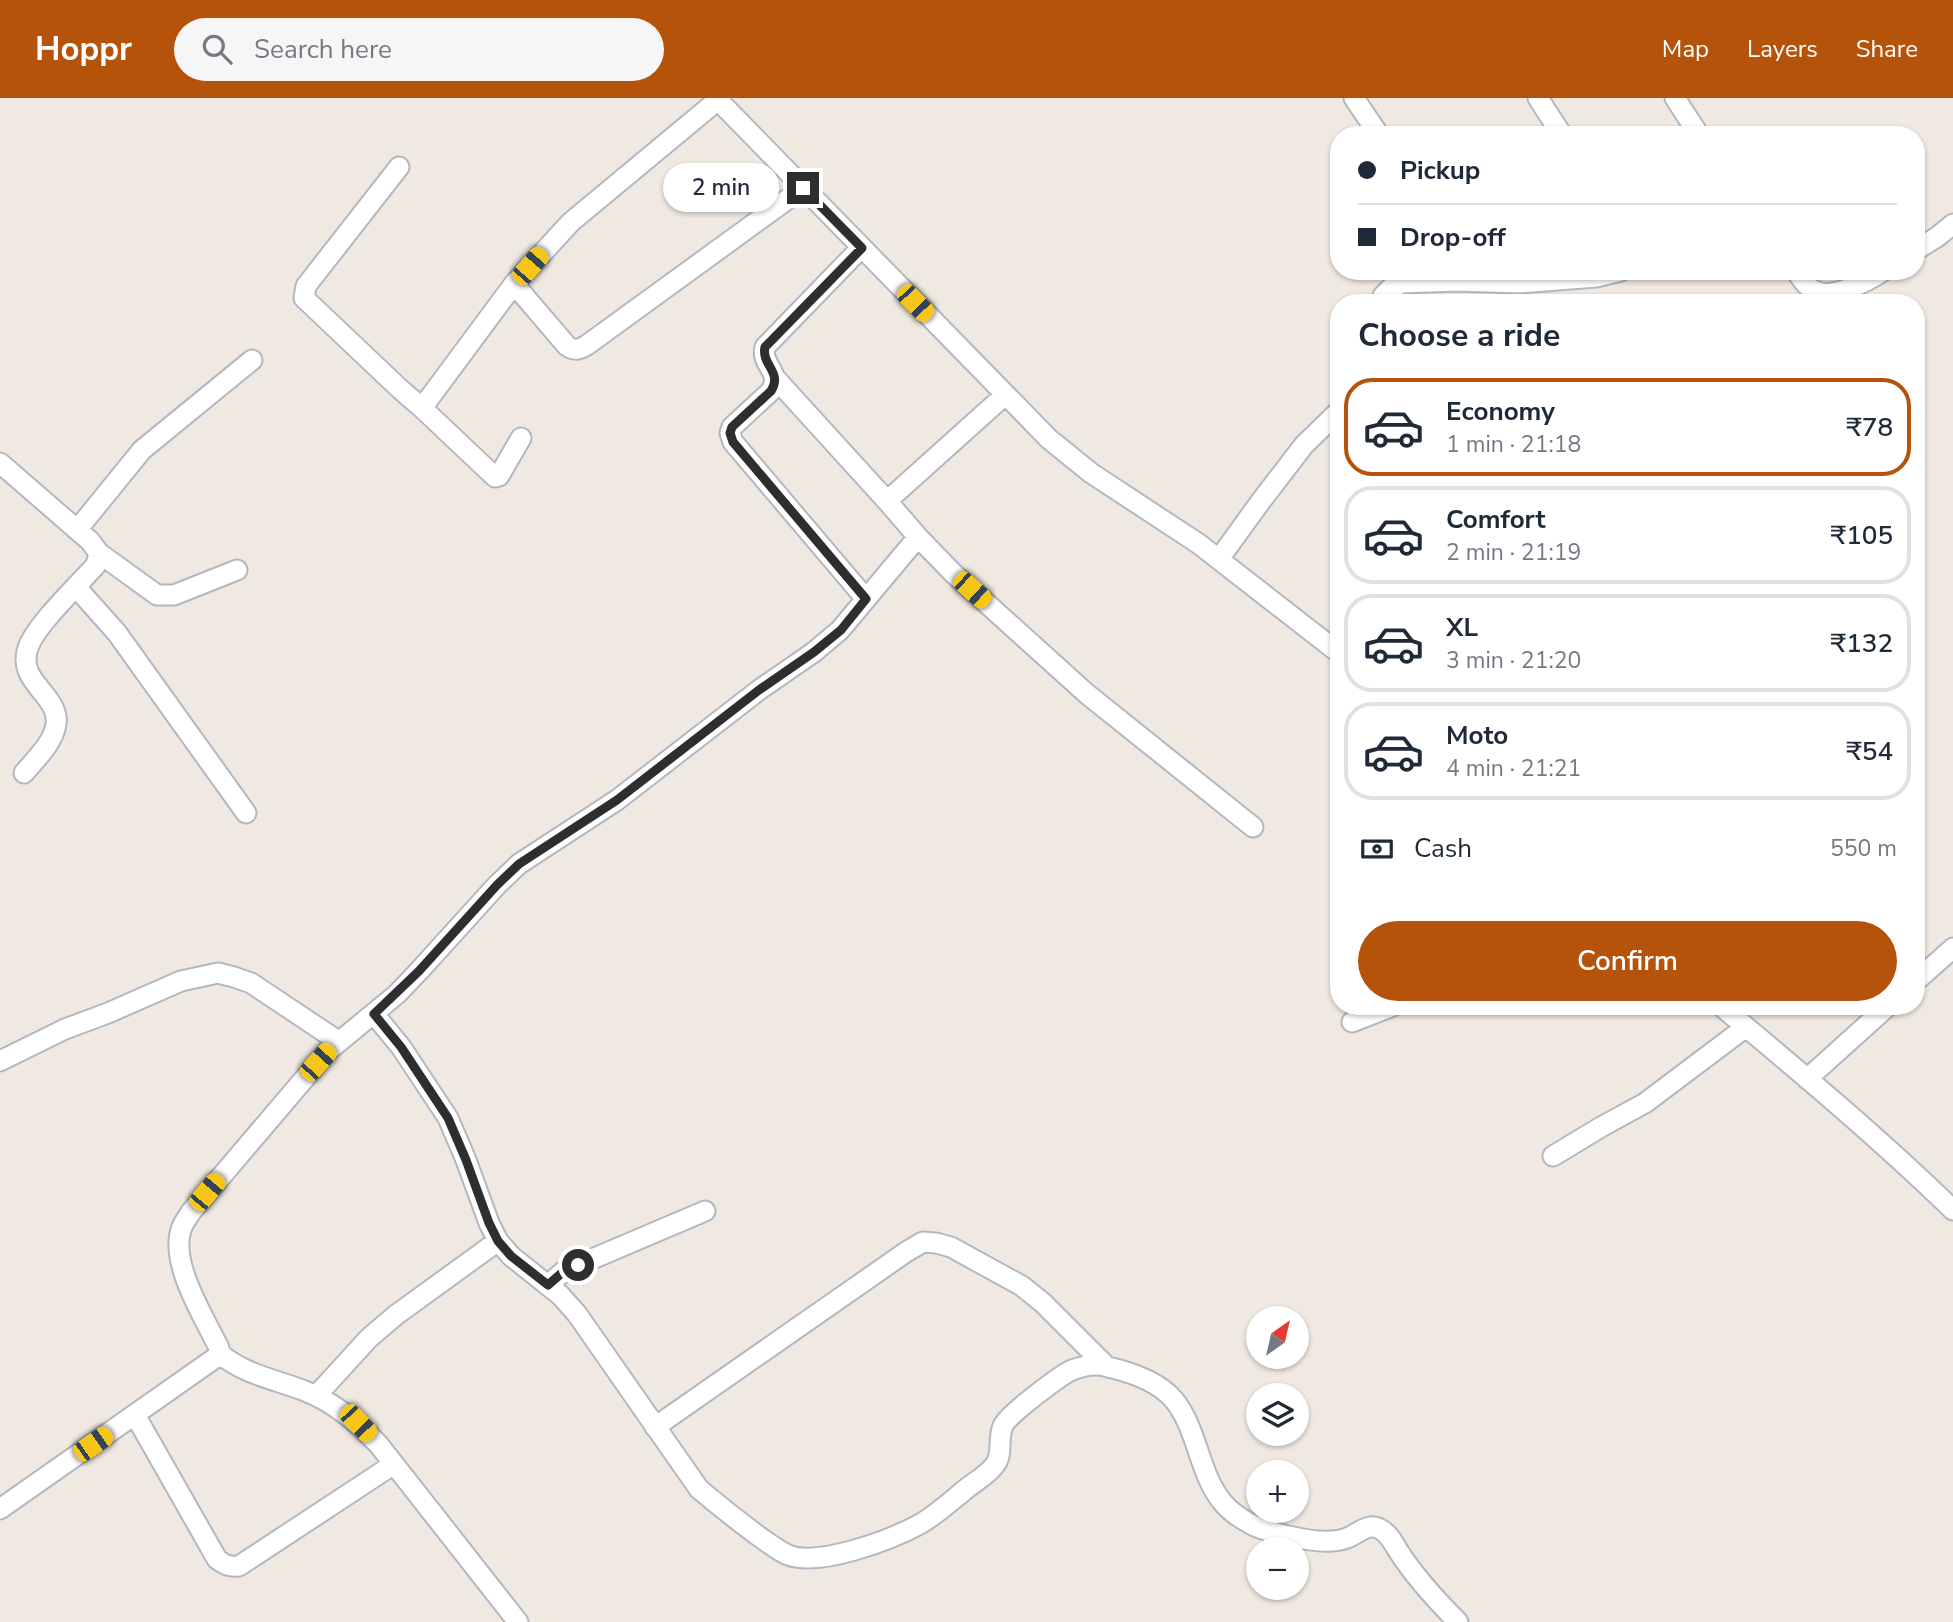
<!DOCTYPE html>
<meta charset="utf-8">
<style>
body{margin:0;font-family:"Nunito Sans",sans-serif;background:#f6f6f7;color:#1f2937;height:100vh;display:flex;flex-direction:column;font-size:26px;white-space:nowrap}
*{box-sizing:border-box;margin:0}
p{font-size:23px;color:#747a83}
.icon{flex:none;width:38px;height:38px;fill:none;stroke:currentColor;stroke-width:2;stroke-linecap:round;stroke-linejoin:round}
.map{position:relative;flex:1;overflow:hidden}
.drawer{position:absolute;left:1330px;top:196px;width:595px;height:721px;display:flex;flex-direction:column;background:#fff;border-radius:28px;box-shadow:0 2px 5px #0004}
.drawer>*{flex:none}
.banner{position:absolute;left:1330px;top:28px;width:595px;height:154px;border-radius:28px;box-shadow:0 2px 5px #0004;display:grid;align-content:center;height:154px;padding:0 28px;background:#fff}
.needle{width:46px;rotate:34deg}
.controls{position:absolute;left:1246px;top:1208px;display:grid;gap:14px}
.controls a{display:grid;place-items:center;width:63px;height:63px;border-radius:50%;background:#fff;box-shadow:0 2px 5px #0004;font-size:35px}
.end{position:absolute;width:32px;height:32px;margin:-16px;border:9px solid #2e2e2e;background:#fff;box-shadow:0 0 0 4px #fff}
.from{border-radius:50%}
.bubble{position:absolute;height:49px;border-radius:24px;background:#fff;box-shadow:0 2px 5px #0004;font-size:23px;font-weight:600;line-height:49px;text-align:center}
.car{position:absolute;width:21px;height:42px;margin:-21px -10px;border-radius:9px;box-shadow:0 0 5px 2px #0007;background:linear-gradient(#f5c518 24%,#345 0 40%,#f5c518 0 76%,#345 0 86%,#f5c518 0)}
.banner b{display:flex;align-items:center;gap:24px;height:66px;font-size:26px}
.banner b+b{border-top:2px solid #e0e1e3}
.banner i{width:18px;height:18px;background:#1f2937}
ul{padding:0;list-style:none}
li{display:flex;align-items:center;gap:21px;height:98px;margin:0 14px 10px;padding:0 14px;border:4px solid #e0e1e3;border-radius:28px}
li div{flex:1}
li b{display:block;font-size:26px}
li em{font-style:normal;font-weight:600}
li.selected{border-color:#b45309}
li>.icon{width:63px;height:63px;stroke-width:1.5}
h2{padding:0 28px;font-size:32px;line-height:84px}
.pay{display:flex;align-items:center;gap:18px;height:77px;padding:0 28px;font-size:26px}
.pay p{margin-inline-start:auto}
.cta{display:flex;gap:14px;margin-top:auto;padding:14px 28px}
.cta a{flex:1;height:80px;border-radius:42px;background:#b45309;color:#fff;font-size:28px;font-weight:600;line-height:80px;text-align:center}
header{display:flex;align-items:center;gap:42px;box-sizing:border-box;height:98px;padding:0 35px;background:#b45309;color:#fff}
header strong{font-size:33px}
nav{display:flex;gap:38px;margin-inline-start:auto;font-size:24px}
.search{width:490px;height:63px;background:#f6f6f7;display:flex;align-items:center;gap:18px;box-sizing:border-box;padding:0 24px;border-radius:38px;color:#747a83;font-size:26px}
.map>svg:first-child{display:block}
</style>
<header>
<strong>Hoppr</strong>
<div class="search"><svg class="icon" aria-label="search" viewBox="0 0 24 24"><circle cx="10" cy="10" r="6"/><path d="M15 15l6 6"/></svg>Search here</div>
<nav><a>Map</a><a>Layers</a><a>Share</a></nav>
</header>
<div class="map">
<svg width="1953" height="1524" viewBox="0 0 1953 1524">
<rect width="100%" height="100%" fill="#efe9e1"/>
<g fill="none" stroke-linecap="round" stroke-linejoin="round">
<defs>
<path id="minor" d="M 716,0 L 1049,341 L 1091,375 L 1199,446 L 1339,555
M 1354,0 L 1379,37
M 1538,0 L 1562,37
M 1675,0 L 1699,37
M 399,69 L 306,188 L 304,200 L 400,291 L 422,310 L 514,186 L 571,124 L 718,2
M 861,150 L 765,249 C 760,267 783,274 771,293 L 732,329 L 730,335 L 733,344 L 866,501
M 1916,152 L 1937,139 L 1953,126
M 1796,173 C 1802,181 1806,189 1815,193 C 1833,202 1868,183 1883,173
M 514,186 L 567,248 C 574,253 579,252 587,247 L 803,90
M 1382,205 L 1383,198 L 1391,190 L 1402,185 L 1457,183 L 1519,185 L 1596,179 L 1621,173
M 776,281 L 887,403
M 422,310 L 495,379 L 499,378 L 521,340
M 0,365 L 90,443 L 99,455 L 96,467 C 79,486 35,528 28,550 C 16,584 60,597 56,626 C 54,644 35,662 24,675
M 77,432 L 142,352 L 252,262
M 918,439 L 953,475 L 1087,596 L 1253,729
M 99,455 L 157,497 L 174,497 L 237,472
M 1219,461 L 1261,403 L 1304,347 L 1339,313
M 76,489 L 117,535 L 246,715
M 1916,883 L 1953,850
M 1721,908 C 1800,974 1879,1040 1953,1112
M 374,916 L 401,949 L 448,1020 L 466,1062 L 489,1125 L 498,1143 L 511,1158 L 560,1197 L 577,1216 L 699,1391 C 718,1407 737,1422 757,1437 C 767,1444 777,1452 788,1457 C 819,1469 891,1442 920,1426 C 936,1417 951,1403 966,1391 C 976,1383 987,1377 994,1368 C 1004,1357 997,1341 1003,1328 C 1007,1317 1061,1277 1072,1272 C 1083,1268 1097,1265 1108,1269 C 1130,1274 1159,1284 1174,1302 C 1198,1331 1199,1378 1224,1406 C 1231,1414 1240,1420 1249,1425 C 1263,1434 1314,1445 1331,1443 C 1336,1443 1342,1442 1347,1440 C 1358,1436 1368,1424 1380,1431 C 1388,1435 1393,1444 1397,1451 C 1414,1478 1435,1501 1458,1524
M 1352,924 L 1393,908
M 0,963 L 65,931 L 108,915 L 181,883 L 218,875 L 234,879 L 251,885 L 338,943
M 1807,981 L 1888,908
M 1553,1058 L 1601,1029 L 1645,1005 L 1746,929
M 548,1187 L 564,1173 L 705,1113
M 220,1256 C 246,1277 274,1281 305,1293 C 335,1305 357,1324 379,1347 L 518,1524
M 316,1298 L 369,1240 L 396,1217 L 498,1143
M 135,1317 L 217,1461 C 225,1467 229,1469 239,1468 L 394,1366
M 655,1329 L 906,1154 L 923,1144 L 936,1145 L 951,1149 L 1022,1188 L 1043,1205 L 1106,1268
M 0,1411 L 218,1258 L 219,1250 C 204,1219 168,1163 182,1129 C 184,1124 188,1119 191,1114 L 328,953 L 397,896 L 419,873 L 497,787 L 519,766 L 617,702 L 759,592 L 814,554 L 840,532 L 918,439 L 887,403 L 1005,297"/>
</defs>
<use href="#minor" stroke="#b4b7c1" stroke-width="23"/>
<use href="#minor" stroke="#fff" stroke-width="19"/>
</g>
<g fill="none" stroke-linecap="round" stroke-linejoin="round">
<path stroke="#2e2e2e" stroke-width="9" d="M 578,1167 L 564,1173 L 548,1187 L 511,1158 L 498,1143 L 489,1125 L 466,1062 L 448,1020 L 401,949 L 374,916 L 419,873 L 497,787 L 519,766 L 617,702 L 759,592 L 814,554 L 841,532 L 866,501 L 733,344 L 730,335 L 732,329 L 771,293 C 783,274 761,267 765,249 L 862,150 L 803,90"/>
</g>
</svg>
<div class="controls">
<a><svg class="needle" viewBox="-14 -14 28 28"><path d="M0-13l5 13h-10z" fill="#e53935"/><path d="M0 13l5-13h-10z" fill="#747a83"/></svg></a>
<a><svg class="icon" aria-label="layers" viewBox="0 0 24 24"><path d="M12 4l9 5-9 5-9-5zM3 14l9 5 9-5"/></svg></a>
<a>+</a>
<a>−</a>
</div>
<i class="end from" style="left:578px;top:1167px"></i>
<i class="end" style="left:803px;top:90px"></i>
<div class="bubble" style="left:663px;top:65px;width:116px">2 min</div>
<i class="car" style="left:530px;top:168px;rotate:41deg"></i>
<i class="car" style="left:915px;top:205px;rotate:136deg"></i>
<i class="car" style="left:972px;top:492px;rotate:132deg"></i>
<i class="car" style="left:318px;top:964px;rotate:42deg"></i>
<i class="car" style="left:207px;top:1094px;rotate:40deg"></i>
<i class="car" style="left:358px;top:1325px;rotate:136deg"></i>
<i class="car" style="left:93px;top:1346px;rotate:55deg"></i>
<div class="banner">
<b><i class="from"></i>Pickup</b>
<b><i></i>Drop-off</b>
</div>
<section class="drawer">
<h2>Choose a ride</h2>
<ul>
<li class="selected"><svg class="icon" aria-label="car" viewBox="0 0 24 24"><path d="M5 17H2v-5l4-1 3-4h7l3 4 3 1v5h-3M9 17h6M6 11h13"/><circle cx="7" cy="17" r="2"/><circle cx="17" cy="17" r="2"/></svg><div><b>Economy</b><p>1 min · 21:18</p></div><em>₹78</em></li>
<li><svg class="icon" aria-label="car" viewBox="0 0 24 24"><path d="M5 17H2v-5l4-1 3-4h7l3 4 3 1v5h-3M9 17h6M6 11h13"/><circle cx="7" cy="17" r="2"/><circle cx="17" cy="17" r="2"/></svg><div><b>Comfort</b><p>2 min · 21:19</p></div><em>₹105</em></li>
<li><svg class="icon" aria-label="car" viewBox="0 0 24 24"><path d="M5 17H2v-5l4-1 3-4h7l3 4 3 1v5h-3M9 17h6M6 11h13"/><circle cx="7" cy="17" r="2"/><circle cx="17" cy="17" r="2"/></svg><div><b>XL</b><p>3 min · 21:20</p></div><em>₹132</em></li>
<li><svg class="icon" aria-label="car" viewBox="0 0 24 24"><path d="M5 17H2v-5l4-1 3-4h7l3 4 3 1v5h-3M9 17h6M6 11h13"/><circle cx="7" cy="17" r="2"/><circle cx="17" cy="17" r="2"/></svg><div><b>Moto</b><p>4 min · 21:21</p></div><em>₹54</em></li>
</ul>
<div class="pay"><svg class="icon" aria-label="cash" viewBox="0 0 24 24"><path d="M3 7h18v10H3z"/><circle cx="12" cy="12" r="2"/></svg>Cash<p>550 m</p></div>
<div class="cta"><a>Confirm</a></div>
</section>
</div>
